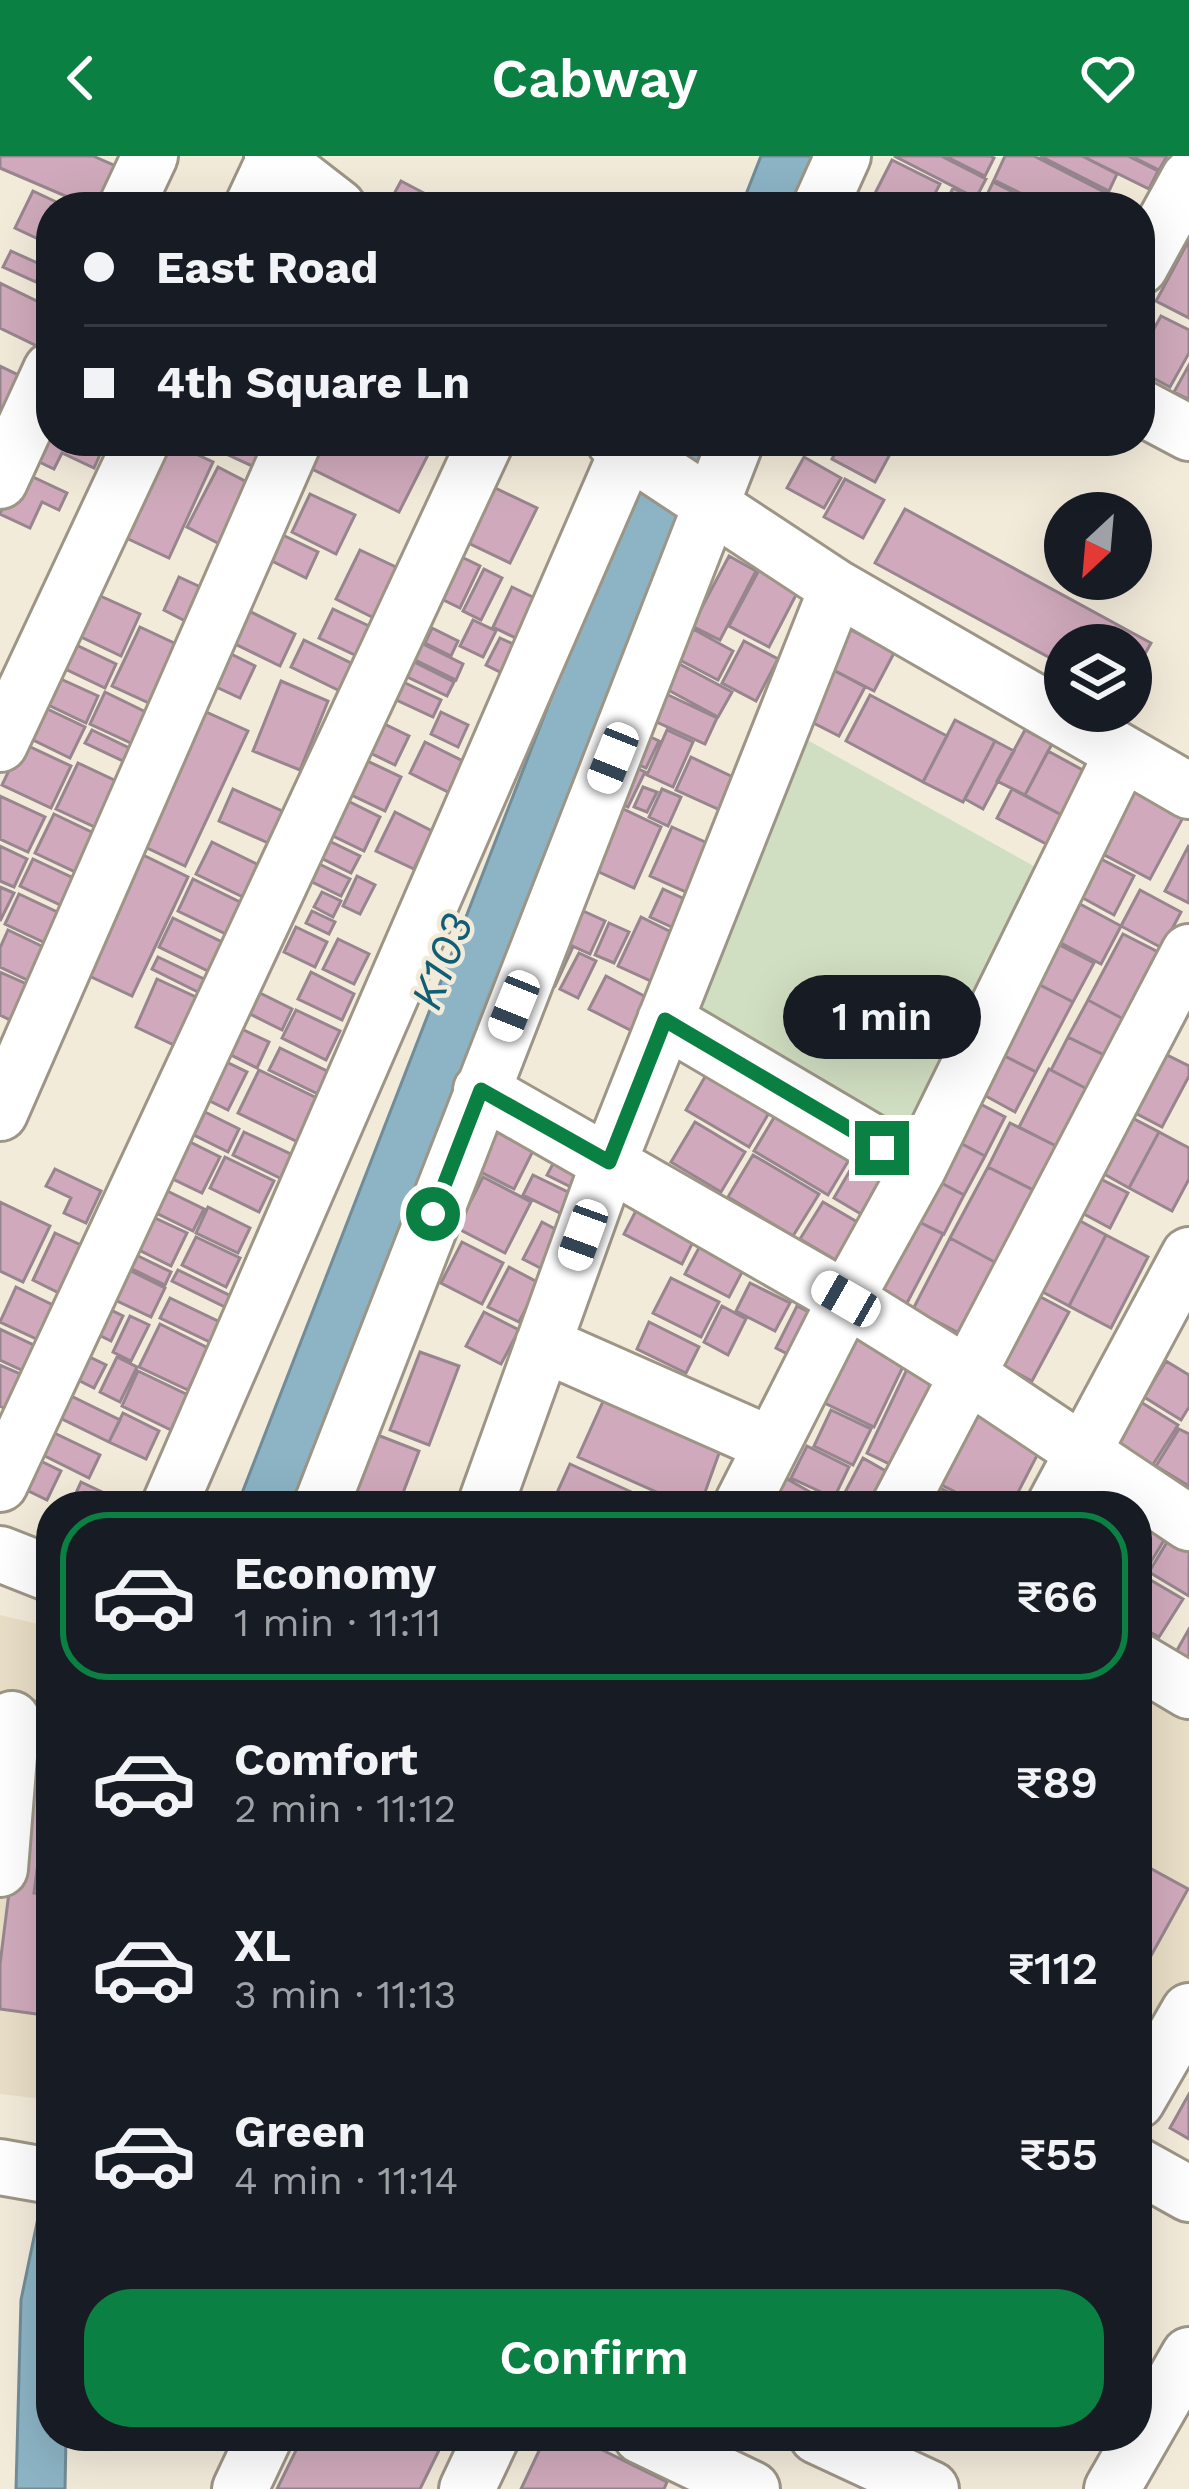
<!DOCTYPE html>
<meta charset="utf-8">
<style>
body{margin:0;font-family:"Work Sans",sans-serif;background:#20242c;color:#f1f3f6;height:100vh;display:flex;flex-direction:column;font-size:45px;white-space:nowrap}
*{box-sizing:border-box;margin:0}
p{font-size:39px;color:#9ea1a6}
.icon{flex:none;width:66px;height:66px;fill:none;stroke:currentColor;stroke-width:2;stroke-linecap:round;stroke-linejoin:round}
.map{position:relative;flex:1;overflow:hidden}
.details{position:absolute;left:36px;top:1335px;width:1116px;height:960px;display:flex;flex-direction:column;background:#171b24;border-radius:48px;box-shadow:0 12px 48px #0002}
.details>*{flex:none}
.guide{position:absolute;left:36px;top:36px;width:1119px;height:264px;border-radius:48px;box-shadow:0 12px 48px #0002;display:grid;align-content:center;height:264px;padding:0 48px;background:#171b24}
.needle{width:78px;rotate:206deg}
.buttons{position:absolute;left:1044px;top:336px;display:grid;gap:24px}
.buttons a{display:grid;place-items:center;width:108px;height:108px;border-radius:50%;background:#171b24;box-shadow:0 12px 48px #0002;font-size:60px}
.end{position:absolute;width:54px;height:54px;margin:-27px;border:15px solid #0b8043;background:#fff;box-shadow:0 0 0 6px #fff}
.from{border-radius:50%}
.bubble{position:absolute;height:84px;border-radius:42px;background:#171b24;box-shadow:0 12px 48px #0002;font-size:39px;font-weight:600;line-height:84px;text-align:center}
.car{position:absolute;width:36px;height:72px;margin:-36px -18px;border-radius:15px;box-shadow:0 0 9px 3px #0007;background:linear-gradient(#fff 24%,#345 0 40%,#fff 0 76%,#345 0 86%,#fff 0)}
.guide b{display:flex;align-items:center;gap:42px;height:114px;font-size:45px}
.guide b+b{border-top:3px solid #363941}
.guide i{width:30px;height:30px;background:#f1f3f6}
ul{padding:21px 0 0;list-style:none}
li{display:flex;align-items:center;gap:36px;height:168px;margin:0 24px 18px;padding:0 24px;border:6px solid transparent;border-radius:48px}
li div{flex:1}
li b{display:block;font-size:45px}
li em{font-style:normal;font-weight:600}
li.on{border-color:#0b8043}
li>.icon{width:108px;height:108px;stroke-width:1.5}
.button{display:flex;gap:24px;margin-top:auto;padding:24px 48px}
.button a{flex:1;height:138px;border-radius:48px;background:#0b8043;color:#fff;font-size:48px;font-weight:600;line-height:138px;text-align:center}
header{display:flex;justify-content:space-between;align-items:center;height:156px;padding:0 48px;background:#0b8043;color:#fff;font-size:54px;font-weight:600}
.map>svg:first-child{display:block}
</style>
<header><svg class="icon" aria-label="back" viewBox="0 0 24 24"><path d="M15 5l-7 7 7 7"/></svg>Cabway<svg class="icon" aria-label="heart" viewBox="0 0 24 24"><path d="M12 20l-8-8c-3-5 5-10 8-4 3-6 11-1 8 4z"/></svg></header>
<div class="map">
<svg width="1189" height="2333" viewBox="0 0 1189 2333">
<rect width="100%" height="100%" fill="#f3ebda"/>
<path fill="#e9dec6" d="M 0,1459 L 51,1471 L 51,1944 L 0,1938 Z
M 1137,1534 L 1189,1563 L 1189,1826 L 1137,1919 Z"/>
<path fill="#d0dec1" d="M 793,576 L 1048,718 L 914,993 L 686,854 Z"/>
<path fill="#8cb4c5" stroke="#728d97" stroke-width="3" d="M 761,0 L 820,0 L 799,51 L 741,51 Z
M 651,285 L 707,285 L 308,1350 L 237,1350 Z
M 51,1999 L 51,2280 L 66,2280 L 65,2333 L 16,2333 L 21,2144 Z"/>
<path fill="#d0aabc" stroke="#97868e" stroke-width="3" d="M 0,0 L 93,0 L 127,15 L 112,51 L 91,51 L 0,12 Z
M 894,0 L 941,0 L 986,23 L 976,42 Z
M 945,0 L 990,0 L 994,2 L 985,20 Z
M 1005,0 L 1034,0 L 1110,39 L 1104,51 L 1048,51 L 994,24 Z
M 1040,0 L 1082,0 L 1117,18 L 1109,35 Z
M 1082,0 L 1128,0 L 1158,15 L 1149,33 Z
M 1131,0 L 1167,0 L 1159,14 Z
M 892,4 L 940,28 L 928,51 L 868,51 Z
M 401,25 L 441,46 L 438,51 L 387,51 Z
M 993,26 L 1035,47 L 1033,51 L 995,51 L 984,45 Z
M 953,32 L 990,51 L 951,51 L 945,48 Z
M 33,35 L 67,51 L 51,51 L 51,89 L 15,72 Z
M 1189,84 L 1189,162 L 1156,145 Z
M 11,95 L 44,110 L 36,126 L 3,111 Z
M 0,127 L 51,152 L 51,161 L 37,190 L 0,172 Z
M 1161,160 L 1189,174 L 1189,197 L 1170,231 L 1140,215 L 1140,198 Z
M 1189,209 L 1189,241 L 1188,243 L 1174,236 Z
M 0,210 L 35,227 L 0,262 Z
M 51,253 L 51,285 L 106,285 L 94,312 L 62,297 L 54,313 L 25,299 Z
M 168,285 L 213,306 L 169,402 L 109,374 Z
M 198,285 L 265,285 L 263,315 Z
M 314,285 L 435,285 L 399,356 L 302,308 Z
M 841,285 L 897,285 L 875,326 L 832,303 Z
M 804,301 L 841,322 L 824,352 L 787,332 Z
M 218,311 L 266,336 L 235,396 L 187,371 Z
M 18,314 L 67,337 L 59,354 L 42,346 L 30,372 L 0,358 Z
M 845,323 L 884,344 L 863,382 L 824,361 Z
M 487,328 L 537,352 L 510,407 L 460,383 Z
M 310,338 L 355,359 L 336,398 L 292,376 Z
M 905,353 L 1151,487 L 1131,523 L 1131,489 L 1065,489 L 1065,510 L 875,407 Z
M 266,371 L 318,396 L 306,422 L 254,396 Z
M 443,392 L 480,410 L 460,452 L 423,434 Z
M 360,394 L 400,413 L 376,463 L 336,443 Z
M 729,400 L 756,415 L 720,484 L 692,470 Z
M 484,413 L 502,422 L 481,464 L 463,455 Z
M 759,414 L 798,435 L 769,491 L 729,470 Z
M 179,421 L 209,435 L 193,469 L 164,454 Z
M 512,431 L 547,448 L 528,488 L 493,471 Z
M 96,438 L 140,458 L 121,500 L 77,479 Z
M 239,450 L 295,478 L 280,510 L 223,482 Z
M 333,453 L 371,471 L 357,500 L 319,482 Z
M 473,464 L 496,475 L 483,501 L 460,490 Z
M 842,469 L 894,497 L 874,535 L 822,508 Z
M 140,471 L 189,494 L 162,553 L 112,530 Z
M 432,472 L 458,485 L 451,500 L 425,487 Z
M 693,473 L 733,495 L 718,524 L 678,503 Z
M 409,481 L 463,508 L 456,524 L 401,497 Z
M 500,482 L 524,493 L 510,521 L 486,509 Z
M 304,484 L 353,508 L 340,535 L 291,511 Z
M 744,485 L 778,503 L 756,545 L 722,527 Z
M 70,486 L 116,508 L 105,532 L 59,510 Z
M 213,489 L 255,510 L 240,542 L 197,522 Z
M 402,500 L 454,526 L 447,540 L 395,515 Z
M 672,504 L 732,536 L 718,561 L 659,529 Z
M 822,508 L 865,531 L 839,580 L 796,558 Z
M 52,519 L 98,540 L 86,567 L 40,545 Z
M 399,524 L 441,544 L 433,561 L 390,541 Z
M 281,525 L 328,545 L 300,614 L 253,595 Z
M 105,536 L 160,563 L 146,594 L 90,568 Z
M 662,536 L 717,562 L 705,588 L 650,563 Z
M 870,539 L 947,580 L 923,626 L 846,585 Z
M 39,549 L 85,571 L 70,602 L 25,580 Z
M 204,555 L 248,575 L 185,710 L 141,689 Z
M 441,556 L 468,569 L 458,591 L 431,578 Z
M 372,562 L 409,580 L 395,609 L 358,591 Z
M 955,564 L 995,585 L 963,646 L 923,626 Z
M 92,574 L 148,601 L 142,614 L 85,587 Z
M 667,574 L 693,586 L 673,631 L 647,619 Z
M 1025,574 L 1052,588 L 1025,639 L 997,625 Z
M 642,577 L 659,585 L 646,612 L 630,605 Z
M 995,585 L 1014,595 L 983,653 L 965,643 Z
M 425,586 L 473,610 L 458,641 L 410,617 Z
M 22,587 L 71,610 L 51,652 L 2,629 Z
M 1048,595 L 1090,618 L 1067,662 L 1025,639 Z
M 359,601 L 401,621 L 385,655 L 343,635 Z
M 691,601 L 735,622 L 720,654 L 676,634 Z
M 78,607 L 131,632 L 110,678 L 56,653 Z
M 628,608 L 645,616 L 628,651 L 611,643 Z
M 1134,629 L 1186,656 L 1150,723 L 1099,696 Z
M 643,631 L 657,636 L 647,656 L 634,651 Z
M 233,633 L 289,658 L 275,690 L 219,665 Z
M 662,633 L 681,641 L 668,670 L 649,661 Z
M 1012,633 L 1067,662 L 1052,691 L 997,662 Z
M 0,640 L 45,661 L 28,696 L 0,683 Z
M 344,643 L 380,661 L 364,695 L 327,677 Z
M 615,649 L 661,671 L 634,732 L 586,710 Z
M 395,656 L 432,675 L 414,713 L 376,695 Z
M 54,658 L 104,682 L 86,721 L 35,697 Z
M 672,671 L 727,696 L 704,744 L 650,720 Z
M 323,682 L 360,700 L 351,717 L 315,699 Z
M 212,686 L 263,711 L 247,743 L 196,718 Z
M 1189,689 L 1189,747 L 1165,735 Z
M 0,690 L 27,703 L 14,731 L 0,725 Z
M 139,697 L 188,721 L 132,840 L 83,817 Z
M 33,703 L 84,727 L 71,754 L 20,730 Z
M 1101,703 L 1134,720 L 1114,759 L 1081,741 Z
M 313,705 L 350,723 L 341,740 L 304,722 Z
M 357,720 L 375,729 L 360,758 L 343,750 Z
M 193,723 L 246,749 L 230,780 L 178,755 Z
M 0,731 L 14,737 L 0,765 Z
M 663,733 L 702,751 L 689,779 L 650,761 Z
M 1140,734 L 1181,756 L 1162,792 L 1121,770 Z
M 322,736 L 341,745 L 333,761 L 314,751 Z
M 19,738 L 70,762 L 56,792 L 5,768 Z
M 1080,748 L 1121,770 L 1101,808 L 1059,786 Z
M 570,749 L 605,765 L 590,798 L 555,782 Z
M 312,755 L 335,766 L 329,778 L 306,767 Z
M 641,761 L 675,778 L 653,826 L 618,810 Z
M 173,762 L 224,787 L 210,816 L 159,791 Z
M 609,767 L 629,776 L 614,807 L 595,799 Z
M 296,771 L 327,786 L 315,811 L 284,796 Z
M 8,774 L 56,797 L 40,830 L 0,811 L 0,792 Z
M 1123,778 L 1162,798 L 1127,865 L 1088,844 Z
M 1046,782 L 1094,807 L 1073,846 L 1025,821 Z
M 338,783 L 369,798 L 354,828 L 323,813 Z
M 554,785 L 572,793 L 555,830 L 538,821 Z
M 579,797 L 596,805 L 578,842 L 560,833 Z
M 158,801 L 206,824 L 200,837 L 152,813 Z
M 0,816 L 29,829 L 12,865 L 0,859 Z
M 311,816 L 354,838 L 342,864 L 298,843 Z
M 606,820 L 652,844 L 634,876 L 589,853 Z
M 157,823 L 198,842 L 176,890 L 136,871 Z
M 1030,824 L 1073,846 L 1036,916 L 993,894 Z
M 258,836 L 292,853 L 282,874 L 248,857 Z
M 1088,844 L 1127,865 L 1108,901 L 1068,881 Z
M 296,854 L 340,875 L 326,904 L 282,882 Z
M 227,866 L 269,886 L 257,912 L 215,891 Z
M 1068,881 L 1106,900 L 1089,934 L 1051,914 Z
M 280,892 L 331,917 L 320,939 L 269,914 Z
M 1153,892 L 1189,910 L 1189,920 L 1162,971 L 1122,950 Z
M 993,894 L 1036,916 L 1015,956 L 973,933 Z
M 210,898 L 247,916 L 228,954 L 192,936 Z
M 710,912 L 773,950 L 749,991 L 686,954 Z
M 1049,913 L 1089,934 L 1058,991 L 1019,971 Z
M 259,914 L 323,945 L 302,988 L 238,957 Z
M 967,941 L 1005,961 L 985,1000 L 947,980 Z
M 496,951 L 543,975 L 514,1033 L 467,1009 Z
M 779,953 L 853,997 L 828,1039 L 754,995 Z
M 1117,954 L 1159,976 L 1129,1032 L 1088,1009 Z
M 205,956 L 239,973 L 228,996 L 194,979 Z
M 695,966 L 745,996 L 721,1036 L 671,1006 Z
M 1010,967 L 1060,992 L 1037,1036 L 988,1011 Z
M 244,976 L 295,1000 L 284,1024 L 233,999 Z
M 1159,976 L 1189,992 L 1189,1023 L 1172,1055 L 1129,1032 Z
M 174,978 L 220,1001 L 202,1037 L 156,1015 Z
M 947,980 L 985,1000 L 964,1039 L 926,1019 Z
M 563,989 L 587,1039 L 547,1019 Z
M 753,999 L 819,1038 L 793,1080 L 728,1041 Z
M 225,1001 L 274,1025 L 259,1056 L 210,1032 Z
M 856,1004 L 893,1027 L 871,1064 L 834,1042 Z
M 988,1011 L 1037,1036 L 1000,1109 L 950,1082 Z
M 55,1013 L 101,1035 L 86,1067 L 64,1057 L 71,1042 L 46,1030 Z
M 1087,1016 L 1128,1037 L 1110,1072 L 1069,1050 Z
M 533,1019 L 576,1040 L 566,1060 L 523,1039 Z
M 926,1019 L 964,1039 L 944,1078 L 905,1059 Z
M 483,1021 L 531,1046 L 505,1097 L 457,1072 Z
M 157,1030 L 204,1053 L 193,1075 L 146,1052 Z
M 644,1039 L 702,1068 L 682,1108 L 624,1078 Z
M 0,1046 L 50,1070 L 23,1126 L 0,1115 Z
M 823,1046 L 866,1071 L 844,1109 L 800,1083 Z
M 208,1051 L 250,1072 L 238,1097 L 196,1077 Z
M 140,1055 L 187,1077 L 171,1110 L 125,1087 Z
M 1062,1055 L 1106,1079 L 1069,1150 L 1024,1126 Z
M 905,1059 L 943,1078 L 907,1147 L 869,1128 Z
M 542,1066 L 574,1083 L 556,1120 L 523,1103 Z
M 709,1073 L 753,1095 L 729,1141 L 685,1118 Z
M 55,1077 L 83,1090 L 61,1138 L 33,1124 Z
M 1106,1079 L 1148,1101 L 1111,1172 L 1069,1150 Z
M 196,1081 L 240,1102 L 226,1131 L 182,1109 Z
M 950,1082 L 1000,1109 L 963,1179 L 913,1153 Z
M 462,1086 L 503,1107 L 482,1148 L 441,1127 Z
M 134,1098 L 171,1116 L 165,1129 L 128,1111 Z
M 109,1104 L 165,1132 L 151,1161 L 94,1134 Z
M 509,1111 L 539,1127 L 519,1166 L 488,1151 Z
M 178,1114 L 231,1140 L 225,1151 L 172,1125 Z
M 671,1122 L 719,1146 L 701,1181 L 653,1157 Z
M 750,1127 L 790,1147 L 775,1175 L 736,1155 Z
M 1020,1130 L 1069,1156 L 1032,1225 L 984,1199 Z
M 16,1131 L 59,1152 L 43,1186 L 0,1166 Z
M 170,1142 L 224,1168 L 214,1188 L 160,1162 Z
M 99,1148 L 123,1160 L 111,1185 L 87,1173 Z
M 722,1150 L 746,1163 L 728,1199 L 704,1186 Z
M 797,1150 L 829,1166 L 807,1208 L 776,1192 Z
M 484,1156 L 519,1174 L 501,1208 L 466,1190 Z
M 130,1160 L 149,1169 L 131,1205 L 113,1196 Z
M 840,1161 L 910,1196 L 874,1271 L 804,1237 Z
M 649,1166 L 699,1191 L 686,1217 L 637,1193 Z
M 160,1168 L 208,1192 L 188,1234 L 139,1211 Z
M 0,1173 L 40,1192 L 28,1217 L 0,1204 Z
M 71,1192 L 106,1209 L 94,1232 L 60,1215 Z
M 420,1196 L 459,1210 L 429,1289 L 390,1274 Z
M 117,1201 L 137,1211 L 120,1246 L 100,1236 Z
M 1166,1205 L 1189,1219 L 1189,1251 L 1181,1264 L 1144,1241 Z
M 0,1209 L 25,1220 L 9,1254 L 0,1250 Z
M 909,1209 L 948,1228 L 906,1316 L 867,1297 Z
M 138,1215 L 188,1239 L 171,1274 L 122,1250 Z
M 1126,1237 L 1178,1269 L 1152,1310 L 1101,1279 Z
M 67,1238 L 120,1264 L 109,1286 L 56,1260 Z
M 605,1241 L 722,1289 L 700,1350 L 688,1350 L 578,1301 Z
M 968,1246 L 1044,1286 L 1011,1350 L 983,1350 L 928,1322 Z
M 831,1254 L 871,1273 L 853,1309 L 814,1290 Z
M 123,1257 L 159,1275 L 146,1303 L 109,1286 Z
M 46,1273 L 100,1299 L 89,1322 L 35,1295 Z
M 1179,1273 L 1189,1278 L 1189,1330 L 1156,1310 Z
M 375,1278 L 419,1295 L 398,1350 L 347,1350 Z
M 807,1290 L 849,1311 L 834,1342 L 791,1322 Z
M 18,1294 L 61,1315 L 47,1344 L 4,1323 Z
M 863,1302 L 905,1326 L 891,1350 L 851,1350 L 841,1344 Z
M 570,1308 L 662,1350 L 551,1350 Z
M 773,1315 L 819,1341 L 814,1350 L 753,1350 Z
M 1083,1318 L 1135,1350 L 1064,1350 Z
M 81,1326 L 132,1350 L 70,1350 Z
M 932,1328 L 974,1349 L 973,1350 L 921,1350 Z
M 1137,1355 L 1172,1371 L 1146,1414 L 1137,1409 Z
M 51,1357 L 51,1398 L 35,1390 Z
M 1173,1376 L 1189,1385 L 1189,1440 L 1149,1416 Z
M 1142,1419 L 1183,1443 L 1159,1481 L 1137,1469 L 1137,1426 Z
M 1189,1473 L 1189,1504 L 1176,1496 Z
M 33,1545 L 51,1547 L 51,1701 L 39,1699 L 34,1737 L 51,1740 L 51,1860 L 0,1853 L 0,1808 Z
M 1137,1705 L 1188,1733 L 1137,1825 Z
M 1189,1938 L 1189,1983 L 1170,1972 Z
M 303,2280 L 446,2280 L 420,2333 L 277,2333 Z
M 546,2280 L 574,2280 L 667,2326 L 664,2333 L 521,2333 Z"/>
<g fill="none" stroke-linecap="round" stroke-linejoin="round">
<defs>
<path id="minor" d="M 272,0 L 338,51
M 126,51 L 150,0
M 252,51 L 275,2
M 820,51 L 843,0
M 1140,111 L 1189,22
M 1140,251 L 1189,277
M 614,285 L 837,432 L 1189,635
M 0,325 L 51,214
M 0,588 L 142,285
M 665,864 L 918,1013
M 481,934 L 846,1143 L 968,1219 L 1189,1367
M 0,957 L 294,285
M 543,1188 L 772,1289
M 0,1328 L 486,285
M 169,1350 L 627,296
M 321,1350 L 736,285
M 485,1350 L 609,1006 L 837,432
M 741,1350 L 846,1143 L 918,1013 L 1122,598
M 899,1350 L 1189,796
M 1054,1350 L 1189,1099
M 0,1398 L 51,1418
M 1137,1504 L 1189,1535
M 0,1713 L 12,1563
M 1137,1945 L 1189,1855
M 1137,2009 L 1189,2038
M 0,2011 L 51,2020
M 641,2280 L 752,2333
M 817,2280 L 931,2333
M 240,2333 L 265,2280
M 467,2333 L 492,2280
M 1112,2333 L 1189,2199"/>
</defs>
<use href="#minor" stroke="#9d9586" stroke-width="60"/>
<use href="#minor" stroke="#fff" stroke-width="54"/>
</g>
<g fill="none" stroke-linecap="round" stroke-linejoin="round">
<path stroke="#0b8043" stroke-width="15" d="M 433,1058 L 481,934 L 609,1006 L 665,864 L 882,992"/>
</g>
<g text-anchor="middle" stroke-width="9" stroke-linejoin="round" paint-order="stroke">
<g font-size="45" font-style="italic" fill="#105d76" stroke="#f3ebda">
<text transform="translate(441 805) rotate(-69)" y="16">K103</text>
</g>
</g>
</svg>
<div class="buttons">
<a><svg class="needle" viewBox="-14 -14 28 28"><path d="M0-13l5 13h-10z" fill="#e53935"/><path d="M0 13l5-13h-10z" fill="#9ea1a6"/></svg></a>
<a><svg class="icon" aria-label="layers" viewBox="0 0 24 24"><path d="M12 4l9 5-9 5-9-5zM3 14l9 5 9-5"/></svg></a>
</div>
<i class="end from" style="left:433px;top:1058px"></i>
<i class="end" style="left:882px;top:992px"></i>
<div class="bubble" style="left:783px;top:819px;width:198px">1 min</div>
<i class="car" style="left:613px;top:602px;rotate:202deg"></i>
<i class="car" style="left:514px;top:850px;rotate:202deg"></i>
<i class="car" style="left:583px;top:1079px;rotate:200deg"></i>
<i class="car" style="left:846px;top:1143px;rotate:300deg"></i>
<div class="guide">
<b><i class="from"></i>East Road</b>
<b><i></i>4th Square Ln</b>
</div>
<section class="details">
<ul>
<li class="on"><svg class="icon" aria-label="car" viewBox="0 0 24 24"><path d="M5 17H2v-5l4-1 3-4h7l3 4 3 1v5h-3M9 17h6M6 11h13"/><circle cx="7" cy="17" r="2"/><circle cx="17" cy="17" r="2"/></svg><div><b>Economy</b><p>1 min · 11:11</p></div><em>₹66</em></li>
<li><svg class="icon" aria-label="car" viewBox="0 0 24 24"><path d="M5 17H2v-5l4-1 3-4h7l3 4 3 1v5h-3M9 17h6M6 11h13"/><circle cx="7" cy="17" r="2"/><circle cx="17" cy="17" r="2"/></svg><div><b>Comfort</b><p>2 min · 11:12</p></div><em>₹89</em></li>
<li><svg class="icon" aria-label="car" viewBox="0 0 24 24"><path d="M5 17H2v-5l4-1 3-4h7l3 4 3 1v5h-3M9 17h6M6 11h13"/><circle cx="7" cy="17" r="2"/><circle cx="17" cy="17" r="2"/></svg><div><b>XL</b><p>3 min · 11:13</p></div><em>₹112</em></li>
<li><svg class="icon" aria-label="car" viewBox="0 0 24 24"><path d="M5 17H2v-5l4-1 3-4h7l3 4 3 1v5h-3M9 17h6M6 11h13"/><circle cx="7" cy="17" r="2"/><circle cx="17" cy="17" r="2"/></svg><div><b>Green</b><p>4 min · 11:14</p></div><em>₹55</em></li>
</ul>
<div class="button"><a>Confirm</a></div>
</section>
</div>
